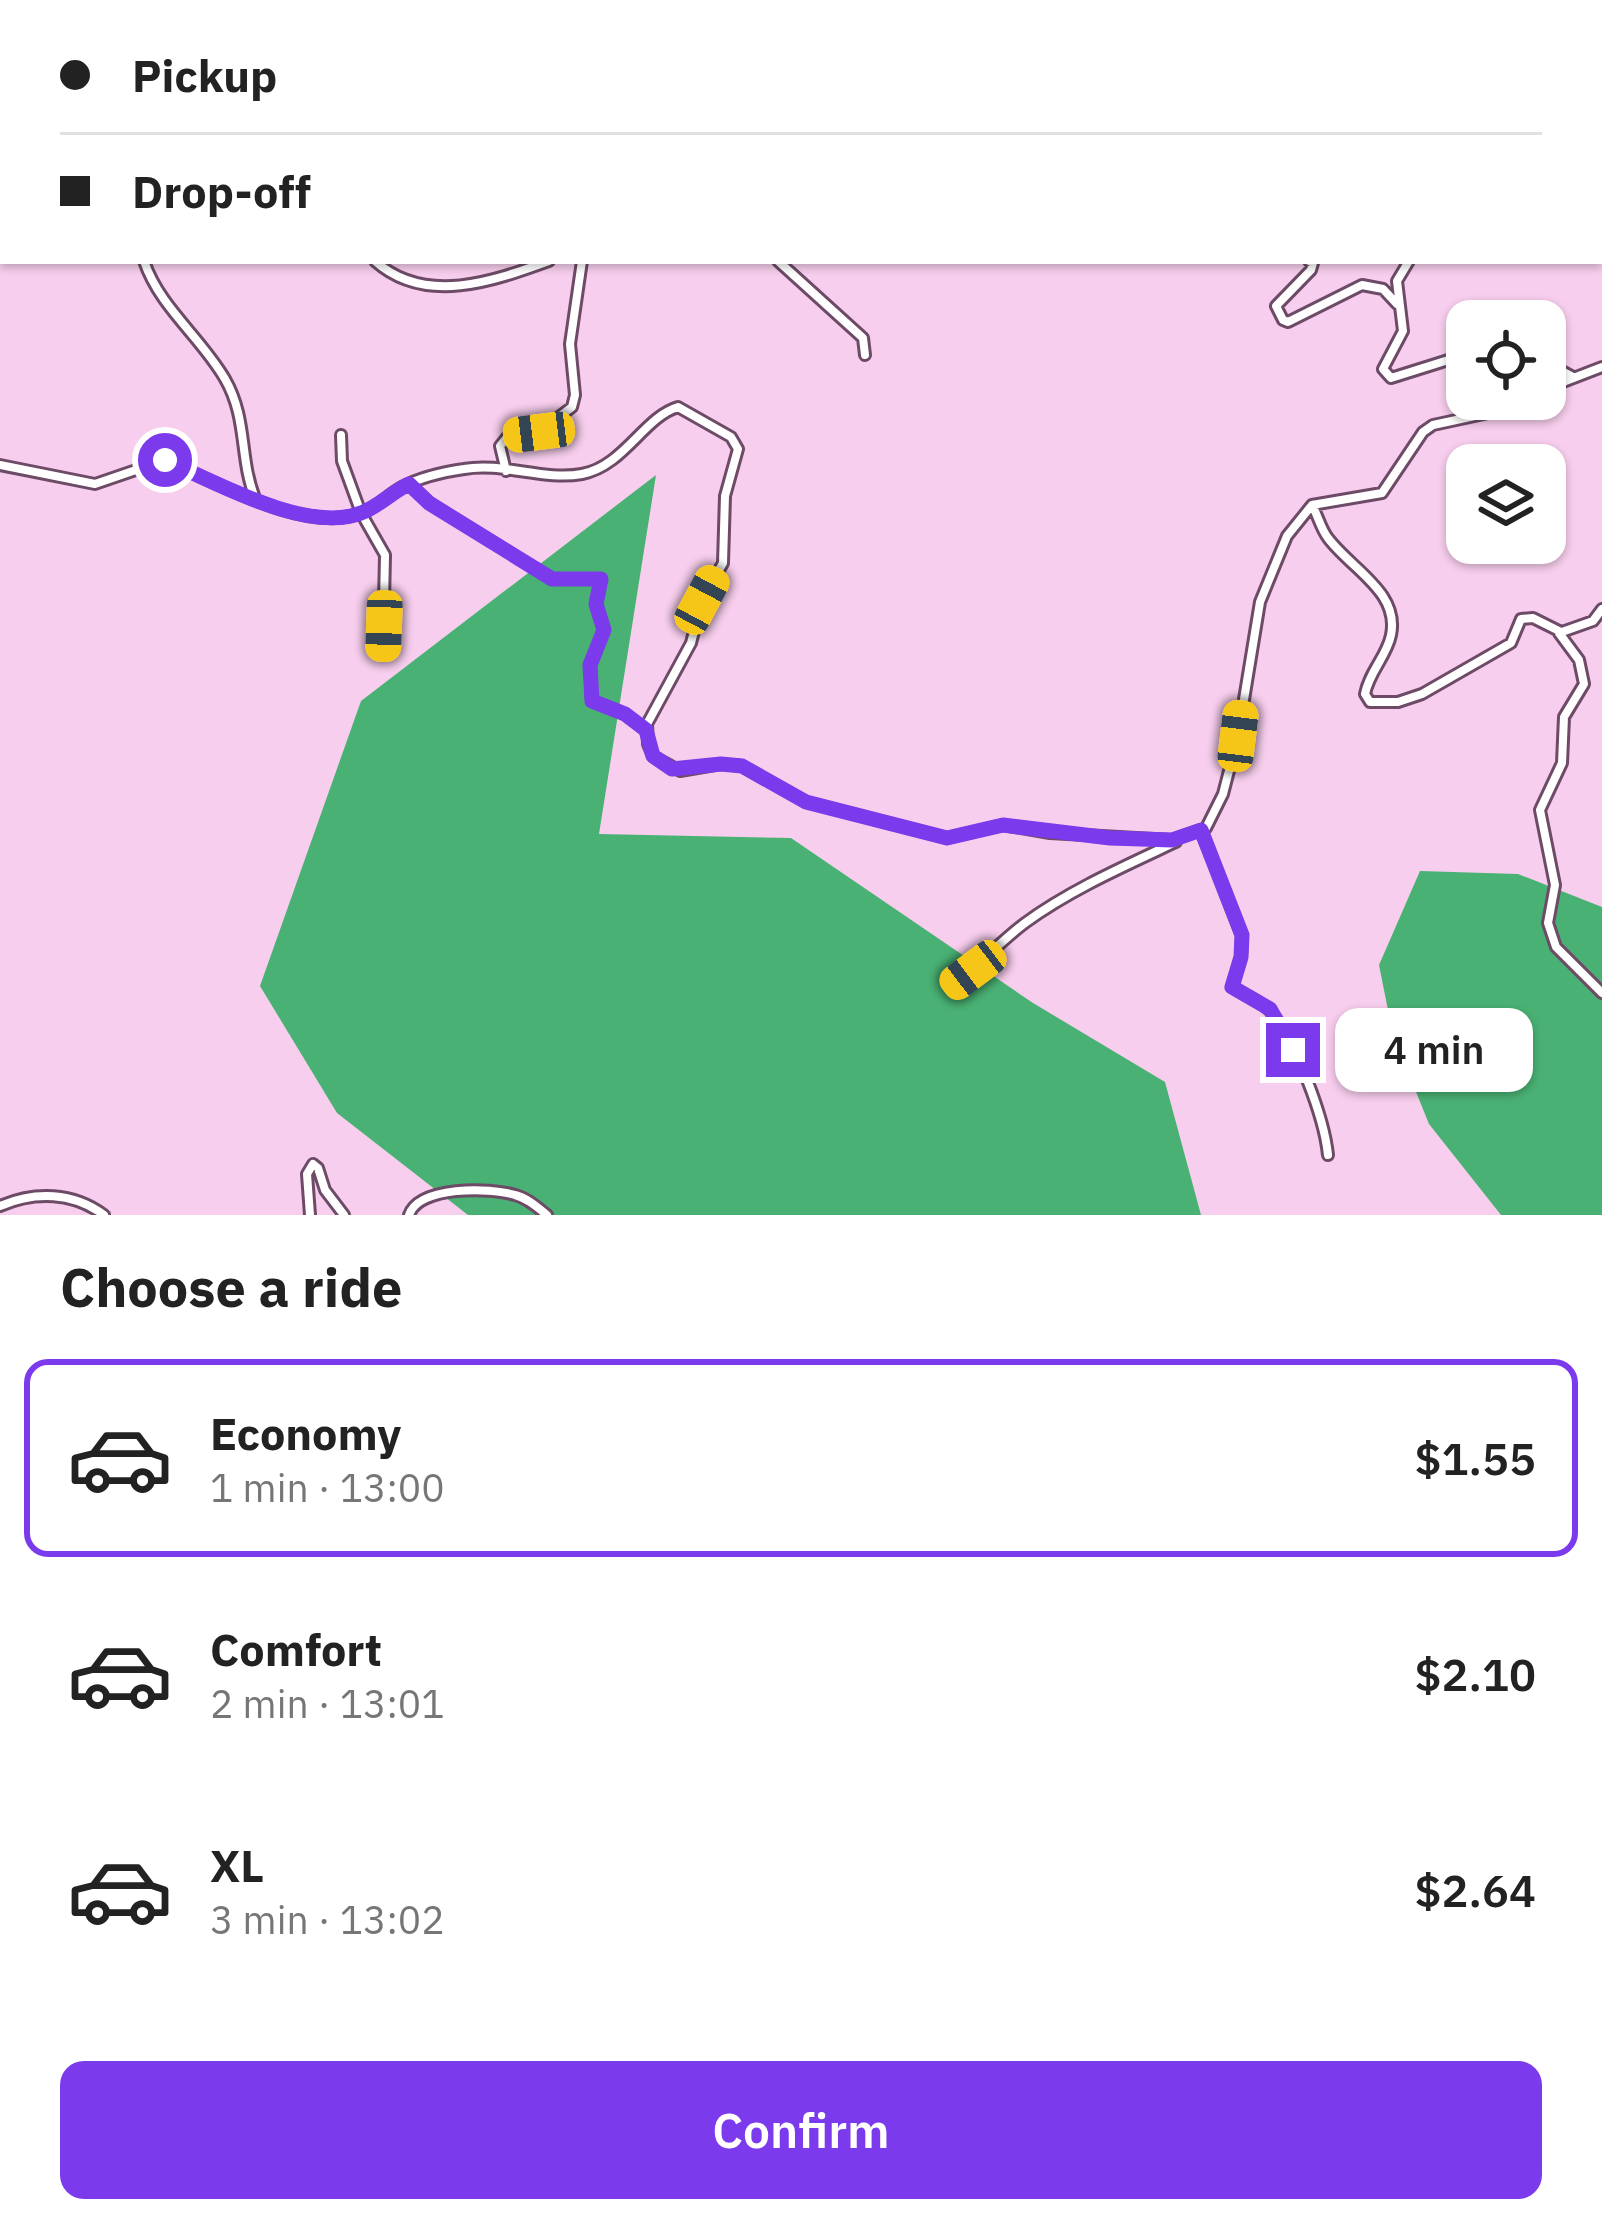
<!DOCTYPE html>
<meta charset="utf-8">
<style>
body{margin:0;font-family:"IBM Plex Sans",sans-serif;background:#f2f2f2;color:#222;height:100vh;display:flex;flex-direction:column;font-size:45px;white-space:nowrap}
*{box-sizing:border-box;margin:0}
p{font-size:39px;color:#767676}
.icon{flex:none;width:66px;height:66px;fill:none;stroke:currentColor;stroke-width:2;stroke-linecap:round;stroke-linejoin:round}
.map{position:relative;height:1215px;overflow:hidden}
.drawer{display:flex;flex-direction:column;background:#fff;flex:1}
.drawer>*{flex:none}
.hud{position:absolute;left:0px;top:0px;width:1602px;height:264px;box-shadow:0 3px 9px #0004;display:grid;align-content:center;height:264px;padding:0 60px;background:#fff}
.controls{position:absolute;left:1446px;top:300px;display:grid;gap:24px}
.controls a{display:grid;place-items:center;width:120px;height:120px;border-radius:24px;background:#fff;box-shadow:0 3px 9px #0004;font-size:60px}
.end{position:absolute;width:54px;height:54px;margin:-27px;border:15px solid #7c3aed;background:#fff;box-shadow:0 0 0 6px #fff}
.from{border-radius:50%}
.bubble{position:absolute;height:84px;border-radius:24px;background:#fff;box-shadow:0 3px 9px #0004;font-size:39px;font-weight:600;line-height:84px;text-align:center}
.car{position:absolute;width:36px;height:72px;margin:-36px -18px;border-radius:15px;box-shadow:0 0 9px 3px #0007;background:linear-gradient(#f5c518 24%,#345 0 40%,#f5c518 0 76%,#345 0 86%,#f5c518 0)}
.hud b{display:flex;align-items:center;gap:42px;height:114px;font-size:45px}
.hud b+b{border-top:3px solid #e0e0e0}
.hud i{width:30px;height:30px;background:#222}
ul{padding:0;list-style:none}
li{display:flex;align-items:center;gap:36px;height:198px;margin:0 24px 18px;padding:0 36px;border:6px solid transparent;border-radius:24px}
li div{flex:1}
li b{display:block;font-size:45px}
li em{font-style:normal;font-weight:600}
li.on{border-color:#7c3aed}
li>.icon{width:108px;height:108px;stroke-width:1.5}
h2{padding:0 60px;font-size:54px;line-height:144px}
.action{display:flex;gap:24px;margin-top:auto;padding:24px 60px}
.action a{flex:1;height:138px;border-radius:24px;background:#7c3aed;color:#fff;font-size:48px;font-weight:600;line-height:138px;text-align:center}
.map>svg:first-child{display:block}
</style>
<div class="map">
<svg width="1602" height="1215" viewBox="0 0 1602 1215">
<rect width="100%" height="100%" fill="#f7ceed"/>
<path fill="#49b173" d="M 656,475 L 599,834 L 791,838 L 1033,1003 L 1165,1082 L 1201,1215 L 468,1215 L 337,1113 L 260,986 L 361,701 Z
M 1420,871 L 1518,874 L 1602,907 L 1602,1215 L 1501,1215 L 1429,1124 L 1393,1035 L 1379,965 Z"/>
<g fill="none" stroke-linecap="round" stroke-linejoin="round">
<defs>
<path id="minor" d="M 69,0 L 72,3
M 343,0 L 343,3
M 117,3 L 118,0
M 472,3 L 476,0
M 0,166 L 3,167
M 144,261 C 160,308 200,336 225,379 C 248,419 239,458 255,498
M 375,261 C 425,306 494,281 549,261
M 778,261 L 863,338 L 865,355
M 1309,261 L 1313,263 L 1311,270 L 1276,306 L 1283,320 L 1288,322 L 1362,285 L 1383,289 L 1397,304
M 1409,261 L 1397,281 L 1403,331 L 1383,369 L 1391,378 L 1461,356 L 1467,360
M 1545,362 L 1573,377
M 1545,389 L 1602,367
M 341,435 L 342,461 L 361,513 L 385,555 L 383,651
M 0,465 L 95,484 L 165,460 C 215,482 311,537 364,512 C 378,506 389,494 402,487 C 421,477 443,472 464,469 C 502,462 544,481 582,474 C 624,466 644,417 678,407 L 731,437 L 738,449 L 725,496 L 723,563 L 702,600 L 691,643 L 647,724 L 648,744 L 653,756 L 680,771 L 721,764 L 742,766 L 806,802 L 947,838 L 1003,825 L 1050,833 L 1171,840 L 1206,828 L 1223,794 L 1238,736 L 1260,602 L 1287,536 L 1312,505 L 1382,493 L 1423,432 L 1433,425 L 1484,414 L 1521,399
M 506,471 L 500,446 L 508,436 L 539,432 L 572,407 L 575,395 L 570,344 L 582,261
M 409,484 L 429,503 L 552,579 L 601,579 L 596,604 L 604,630 L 590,665 L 592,701 L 625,714 L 646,730
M 1312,505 C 1318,516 1321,529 1328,538 C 1351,569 1400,592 1391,635 C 1387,656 1369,672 1365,694 L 1370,702 L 1398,702 L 1422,694 L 1511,643 L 1521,619 L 1533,618 L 1561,632
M 1602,609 L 1593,621 L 1559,633 L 1579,660 L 1584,684 L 1564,717 L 1562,763 L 1540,810 L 1555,885 L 1548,923 L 1556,947 L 1602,993
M 1201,830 L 1242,936 L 1241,957 L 1232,987 C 1244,995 1263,1002 1272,1013 C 1296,1044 1324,1116 1328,1155
M 953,985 C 979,965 1001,941 1025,923 C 1070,890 1125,866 1176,842
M 0,1206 C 35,1191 73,1192 104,1215
M 310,1215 L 307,1174 L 313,1164 L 318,1168 L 325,1190 L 344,1215
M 409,1215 C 419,1186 489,1187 515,1195 C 527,1198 537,1207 547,1215"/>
</defs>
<use href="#minor" stroke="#6d4b66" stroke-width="14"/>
<use href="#minor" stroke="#fff" stroke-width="8"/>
</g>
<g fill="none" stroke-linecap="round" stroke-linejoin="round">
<path stroke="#7c3aed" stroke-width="15" d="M 165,460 C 215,482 307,534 361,513 C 378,507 392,492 409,484 L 429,503 L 552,579 L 601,579 L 596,604 L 604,630 L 590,665 L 592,701 L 625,714 L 646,730 L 653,756 L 672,769 L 721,764 L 742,766 L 806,802 L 947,838 L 1003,825 L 1110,838 L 1172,840 L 1201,830 L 1242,935 L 1241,957 L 1232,987 L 1270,1009 L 1293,1050"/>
</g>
</svg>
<div class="controls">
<a><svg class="icon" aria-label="locate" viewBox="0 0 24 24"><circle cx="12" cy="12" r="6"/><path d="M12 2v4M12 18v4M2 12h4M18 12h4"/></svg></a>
<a><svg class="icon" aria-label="layers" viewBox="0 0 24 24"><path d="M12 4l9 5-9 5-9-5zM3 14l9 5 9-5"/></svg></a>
</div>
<i class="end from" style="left:165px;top:460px"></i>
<i class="end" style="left:1293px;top:1050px"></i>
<div class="bubble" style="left:1335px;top:1008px;width:198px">4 min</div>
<i class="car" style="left:539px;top:432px;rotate:263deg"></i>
<i class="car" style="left:702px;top:600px;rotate:28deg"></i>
<i class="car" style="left:384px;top:626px;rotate:182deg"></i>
<i class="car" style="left:1238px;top:736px;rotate:7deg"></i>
<i class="car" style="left:973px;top:970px;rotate:233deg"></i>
<div class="hud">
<b><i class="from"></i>Pickup</b>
<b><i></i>Drop-off</b>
</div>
</div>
<section class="drawer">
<h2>Choose a ride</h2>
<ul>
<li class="on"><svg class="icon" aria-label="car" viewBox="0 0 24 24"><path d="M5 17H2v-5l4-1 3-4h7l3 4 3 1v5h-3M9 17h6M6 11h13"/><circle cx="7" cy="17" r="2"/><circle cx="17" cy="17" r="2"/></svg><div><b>Economy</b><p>1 min · 13:00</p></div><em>$1.55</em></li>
<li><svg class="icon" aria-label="car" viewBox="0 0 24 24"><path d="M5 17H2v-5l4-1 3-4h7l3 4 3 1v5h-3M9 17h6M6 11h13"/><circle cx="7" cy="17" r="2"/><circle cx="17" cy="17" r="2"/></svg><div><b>Comfort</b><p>2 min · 13:01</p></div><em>$2.10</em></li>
<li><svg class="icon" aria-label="car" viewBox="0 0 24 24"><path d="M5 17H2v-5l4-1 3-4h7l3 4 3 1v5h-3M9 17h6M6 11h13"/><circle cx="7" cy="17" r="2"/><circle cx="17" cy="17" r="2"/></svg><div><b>XL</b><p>3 min · 13:02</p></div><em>$2.64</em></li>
</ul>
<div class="action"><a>Confirm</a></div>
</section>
